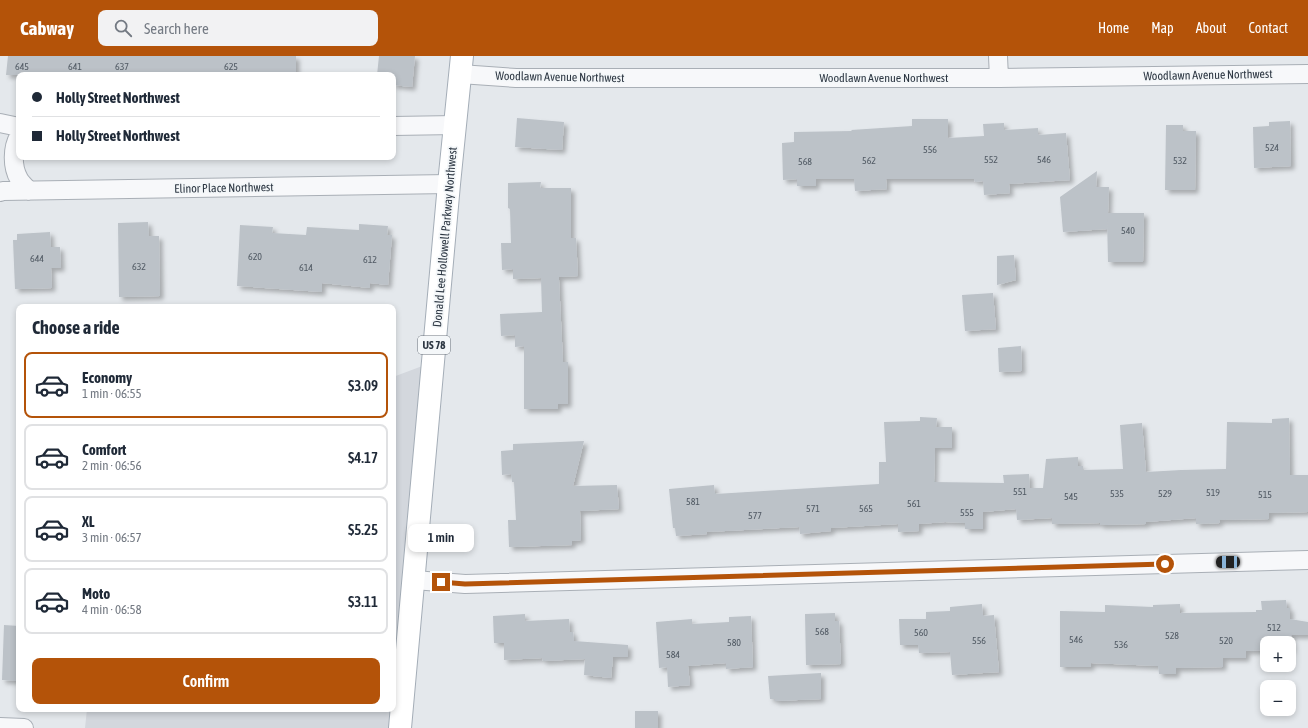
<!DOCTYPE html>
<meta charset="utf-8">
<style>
body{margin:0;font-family:"Asap Condensed",sans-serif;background:#f2f2f3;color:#1f2937;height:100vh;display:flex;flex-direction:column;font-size:15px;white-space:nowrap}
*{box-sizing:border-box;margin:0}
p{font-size:13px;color:#747a83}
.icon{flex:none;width:22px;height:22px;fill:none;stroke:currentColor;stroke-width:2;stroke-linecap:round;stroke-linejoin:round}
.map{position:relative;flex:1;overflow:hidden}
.drawer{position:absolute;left:16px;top:248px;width:380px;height:408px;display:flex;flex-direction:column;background:#fff;border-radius:8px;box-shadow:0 2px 6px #0003}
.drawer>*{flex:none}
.hud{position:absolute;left:16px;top:16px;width:380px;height:88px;border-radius:8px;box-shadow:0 2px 6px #0003;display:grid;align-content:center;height:88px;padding:0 16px;background:#fff}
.fabs{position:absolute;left:1260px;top:580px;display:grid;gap:8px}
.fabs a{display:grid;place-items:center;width:36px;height:36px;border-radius:8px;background:#fff;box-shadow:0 2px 6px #0003;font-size:20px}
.end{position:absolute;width:18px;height:18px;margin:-9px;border:5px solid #b45309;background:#fff;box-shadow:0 0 0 2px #fff}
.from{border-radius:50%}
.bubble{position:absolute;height:28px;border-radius:8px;background:#fff;box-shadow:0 2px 6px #0003;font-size:13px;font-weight:600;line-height:28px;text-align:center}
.car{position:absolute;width:12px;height:24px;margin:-12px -6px;border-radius:5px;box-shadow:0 0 3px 1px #0007;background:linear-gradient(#222 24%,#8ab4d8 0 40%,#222 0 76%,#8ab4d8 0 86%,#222 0)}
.hud b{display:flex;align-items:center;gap:14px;height:38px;font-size:15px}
.hud b+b{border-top:1px solid #e0e1e3}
.hud i{width:10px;height:10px;background:#1f2937}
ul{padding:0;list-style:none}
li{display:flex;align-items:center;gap:12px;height:66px;margin:0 8px 6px;padding:0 8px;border:2px solid #e0e1e3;border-radius:8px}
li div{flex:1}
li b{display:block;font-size:15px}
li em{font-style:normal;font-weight:600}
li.on{border-color:#b45309}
li>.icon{width:36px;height:36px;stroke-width:1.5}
h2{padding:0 16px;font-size:18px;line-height:48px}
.button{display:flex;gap:8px;margin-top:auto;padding:8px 16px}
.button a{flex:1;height:46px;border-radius:8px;background:#b45309;color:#fff;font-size:16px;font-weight:600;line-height:46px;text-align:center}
header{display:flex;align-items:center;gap:24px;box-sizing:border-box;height:56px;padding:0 20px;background:#b45309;color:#fff}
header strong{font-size:19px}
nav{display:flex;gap:22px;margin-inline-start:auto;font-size:14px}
.search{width:280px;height:36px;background:#f2f2f3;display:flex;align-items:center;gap:10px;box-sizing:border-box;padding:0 14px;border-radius:8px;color:#747a83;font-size:15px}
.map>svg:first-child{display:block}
</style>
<header>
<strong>Cabway</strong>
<div class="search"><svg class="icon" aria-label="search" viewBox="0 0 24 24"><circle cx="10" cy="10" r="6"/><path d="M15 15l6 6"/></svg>Search here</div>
<nav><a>Home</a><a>Map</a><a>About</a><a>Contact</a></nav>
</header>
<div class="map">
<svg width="1308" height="672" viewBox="0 0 1308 672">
<defs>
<filter id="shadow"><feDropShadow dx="3.5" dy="3.5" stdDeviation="2" flood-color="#0004"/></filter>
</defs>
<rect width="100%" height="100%" fill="#e4e8ec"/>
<path fill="#d3d7dd" d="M 441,303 L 398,672 L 85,672 L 87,653 L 393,653 L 393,321 Z"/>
<path fill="#bcc2c8" filter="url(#shadow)" d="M 8,0 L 296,0 L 296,19 L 6,19 Z
M 379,0 L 415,0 L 412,31 L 393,29 L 393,19 L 377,19 Z
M 517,62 L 564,66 L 562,94 L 515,91 Z
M 912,63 L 948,63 L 948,82 L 984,80 L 983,68 L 1004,67 L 1004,74 L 1038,72 L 1038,79 L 1066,77 L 1070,124 L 1009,128 L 1010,137 L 984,139 L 983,125 L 975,126 L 974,123 L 886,123 L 887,133 L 855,135 L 854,123 L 816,123 L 816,130 L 797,130 L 797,123 L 783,124 L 782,87 L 794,86 L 794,76 L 852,75 L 851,74 L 912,70 Z
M 1290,65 L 1291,110 L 1254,112 L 1253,71 L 1269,70 L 1269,66 Z
M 1166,69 L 1183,69 L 1183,75 L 1196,75 L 1195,134 L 1165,134 Z
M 1097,115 L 1096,131 L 1109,131 L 1108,157 L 1144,157 L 1143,206 L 1108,206 L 1107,163 L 1107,173 L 1063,176 L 1060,141 Z
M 541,126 L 540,132 L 571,132 L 571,182 L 576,182 L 578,220 L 559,221 L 559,224 L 563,306 L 568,306 L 568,348 L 558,348 L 558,353 L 524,353 L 524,290 L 515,291 L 515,279 L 501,280 L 500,258 L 542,256 L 541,222 L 513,223 L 513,213 L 502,214 L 501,187 L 511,187 L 510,153 L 508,152 L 508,127 Z
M 148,166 L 149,180 L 159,180 L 160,240 L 119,241 L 118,167 Z
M 359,168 L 388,170 L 387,179 L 392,179 L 388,229 L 370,227 L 370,232 L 322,227 L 322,236 L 237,230 L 240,169 L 273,171 L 272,177 L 306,179 L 307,171 L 359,174 Z
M 50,176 L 51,191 L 60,191 L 61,212 L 51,212 L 52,232 L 15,233 L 13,184 L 17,184 L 17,178 Z
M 1014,199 L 1016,224 L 997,229 L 997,200 Z
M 993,237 L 996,273 L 965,275 L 962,239 Z
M 1021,290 L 1022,315 L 999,316 L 998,292 Z
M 920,361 L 937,362 L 936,371 L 952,371 L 952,392 L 935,392 L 934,426 L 1004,427 L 1003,419 L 1029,418 L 1030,432 L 1043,432 L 1046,403 L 1078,401 L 1078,410 L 1083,410 L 1083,414 L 1123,413 L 1120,369 L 1142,367 L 1146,416 L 1181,414 L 1226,413 L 1227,366 L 1272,367 L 1272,363 L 1289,362 L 1290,419 L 1308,419 L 1308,456 L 1269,457 L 1269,463 L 1219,464 L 1220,467 L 1196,468 L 1196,462 L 1146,466 L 1146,468 L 1100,469 L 1100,467 L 1052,468 L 1052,462 L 1017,464 L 1016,453 L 983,456 L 983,473 L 965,473 L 965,467 L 945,466 L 919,468 L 919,475 L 898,476 L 898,468 L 831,472 L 831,475 L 800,478 L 799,471 L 706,476 L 707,478 L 676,480 L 675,472 L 673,472 L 669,433 L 714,429 L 715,438 L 879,428 L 879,406 L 886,406 L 884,366 L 920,365 Z
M 584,385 L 573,430 L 617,429 L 619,453 L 580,455 L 581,484 L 572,485 L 572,489 L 509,491 L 508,464 L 516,464 L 514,426 L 512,426 L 511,418 L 502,419 L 501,395 L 513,394 L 513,388 Z
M 1286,544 L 1287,552 L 1290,552 L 1290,563 L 1308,566 L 1308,579 L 1291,579 L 1292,594 L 1289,594 L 1289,587 L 1267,587 L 1267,594 L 1246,595 L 1246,602 L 1223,602 L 1223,611 L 1176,612 L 1176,618 L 1159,618 L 1158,610 L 1091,607 L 1091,611 L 1060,611 L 1060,555 L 1105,556 L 1105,549 L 1153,551 L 1153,549 L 1180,548 L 1180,557 L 1256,556 L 1256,554 L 1262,554 L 1261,545 Z
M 982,548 L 983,560 L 994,559 L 999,616 L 952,619 L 950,596 L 919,597 L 918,589 L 900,589 L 899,563 L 926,563 L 926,556 L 950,555 L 950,551 Z
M 835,557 L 835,565 L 839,565 L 841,608 L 806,609 L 805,558 Z
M 525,558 L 525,565 L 569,563 L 570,576 L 573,576 L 574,585 L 628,589 L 628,601 L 613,601 L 611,622 L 584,619 L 585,603 L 543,605 L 542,602 L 504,604 L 504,587 L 494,587 L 493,560 Z
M 751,560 L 753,611 L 726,613 L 726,607 L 688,610 L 690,629 L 668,631 L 667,611 L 659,612 L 656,566 L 692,563 L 692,568 L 729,566 L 729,561 Z
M 4,569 L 19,570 L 19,625 L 2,624 Z
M 821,617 L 821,643 L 775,645 L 775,643 L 770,643 L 768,620 Z
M 635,655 L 658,655 L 658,672 L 635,672 Z"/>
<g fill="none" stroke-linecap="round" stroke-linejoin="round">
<defs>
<path id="minor" d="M 998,0 L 999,22
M 460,18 L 516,22 L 999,22 L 1308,18
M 0,67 L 19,71
M 393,70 L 456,69
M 19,80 C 12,92 12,111 19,123 C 21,127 26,131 29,135
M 0,136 L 3,135 L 449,128
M 414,524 L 465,528 L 1308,504
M 0,671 L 24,672"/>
<path id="primary" d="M 400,672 L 449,128 L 462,0"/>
</defs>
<use href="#minor" stroke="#a9afb6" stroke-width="20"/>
<use href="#primary" stroke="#a4adb7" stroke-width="24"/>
<use href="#minor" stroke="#f7f8fa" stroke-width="18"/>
<use href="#primary" stroke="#fff" stroke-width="22"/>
</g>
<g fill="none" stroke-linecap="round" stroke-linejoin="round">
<path stroke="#b45309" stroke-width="5" d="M 441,526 L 465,528 L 1165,508"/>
</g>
<g text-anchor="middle" stroke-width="3.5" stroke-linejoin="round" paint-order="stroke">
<g font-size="10" fill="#515a64">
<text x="22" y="14">645</text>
<text x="75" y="14">641</text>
<text x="122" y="14">637</text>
<text x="231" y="14">625</text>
<text x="1272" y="95">524</text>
<text x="930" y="97">556</text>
<text x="991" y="107">552</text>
<text x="1044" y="107">546</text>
<text x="869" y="108">562</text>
<text x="1180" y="108">532</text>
<text x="805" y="109">568</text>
<text x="1128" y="178">540</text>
<text x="255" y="204">620</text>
<text x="37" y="206">644</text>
<text x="370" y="207">612</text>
<text x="139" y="214">632</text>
<text x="306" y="215">614</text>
<text x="1020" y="439">551</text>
<text x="1213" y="440">519</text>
<text x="1117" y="441">535</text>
<text x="1165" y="441">529</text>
<text x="1265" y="442">515</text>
<text x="1071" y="444">545</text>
<text x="693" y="449">581</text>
<text x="914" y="451">561</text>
<text x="813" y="456">571</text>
<text x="866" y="456">565</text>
<text x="967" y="460">555</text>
<text x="755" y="463">577</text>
<text x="1274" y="575">512</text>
<text x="822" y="579">568</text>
<text x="921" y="580">560</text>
<text x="1172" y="583">528</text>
<text x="1076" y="587">546</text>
<text x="979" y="588">556</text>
<text x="1226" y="588">520</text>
<text x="734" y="590">580</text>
<text x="1121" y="592">536</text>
<text x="673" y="602">584</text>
</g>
<rect fill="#f4f7f9" stroke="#69717a" stroke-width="1" x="418" y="280" width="32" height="18" rx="3"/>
<g font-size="11" font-weight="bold" fill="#2d3743">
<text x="434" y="293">US 78</text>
</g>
<g font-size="12" fill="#2d3743" stroke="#f4f7f9">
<text transform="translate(1208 19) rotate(-1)" y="4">Woodlawn Avenue Northwest</text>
<text transform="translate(560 21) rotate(1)" y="4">Woodlawn Avenue Northwest</text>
<text x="884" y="26">Woodlawn Avenue Northwest</text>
<text transform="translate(224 132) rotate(-1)" y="4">Elinor Place Northwest</text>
<text transform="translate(445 181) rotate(-85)" y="4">Donald Lee Hollowell Parkway Northwest</text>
</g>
</g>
</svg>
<div class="fabs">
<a>+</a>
<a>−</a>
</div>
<i class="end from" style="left:1165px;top:508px"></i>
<i class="end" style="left:441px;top:526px"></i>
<div class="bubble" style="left:408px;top:468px;width:66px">1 min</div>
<i class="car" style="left:1228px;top:506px;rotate:269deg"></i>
<div class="hud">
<b><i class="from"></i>Holly Street Northwest</b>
<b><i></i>Holly Street Northwest</b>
</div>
<section class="drawer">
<h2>Choose a ride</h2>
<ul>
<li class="on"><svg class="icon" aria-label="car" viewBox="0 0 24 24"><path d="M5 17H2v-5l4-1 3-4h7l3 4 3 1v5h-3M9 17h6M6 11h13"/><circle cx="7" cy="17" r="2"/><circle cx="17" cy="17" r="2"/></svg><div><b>Economy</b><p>1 min · 06:55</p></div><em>$3.09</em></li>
<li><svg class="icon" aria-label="car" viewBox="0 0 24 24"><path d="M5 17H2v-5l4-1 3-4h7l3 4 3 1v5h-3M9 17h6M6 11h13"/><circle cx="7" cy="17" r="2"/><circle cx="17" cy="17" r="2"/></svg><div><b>Comfort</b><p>2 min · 06:56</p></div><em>$4.17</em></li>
<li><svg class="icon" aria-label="car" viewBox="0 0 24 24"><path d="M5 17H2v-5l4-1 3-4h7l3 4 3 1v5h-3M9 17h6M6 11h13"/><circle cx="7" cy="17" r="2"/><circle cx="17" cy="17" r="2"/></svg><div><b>XL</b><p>3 min · 06:57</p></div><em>$5.25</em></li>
<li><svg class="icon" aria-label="car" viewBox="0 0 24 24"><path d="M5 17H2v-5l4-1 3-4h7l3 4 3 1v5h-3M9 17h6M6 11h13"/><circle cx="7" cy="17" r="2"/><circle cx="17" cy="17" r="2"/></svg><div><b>Moto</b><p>4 min · 06:58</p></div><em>$3.11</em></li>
</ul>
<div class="button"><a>Confirm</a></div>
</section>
</div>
